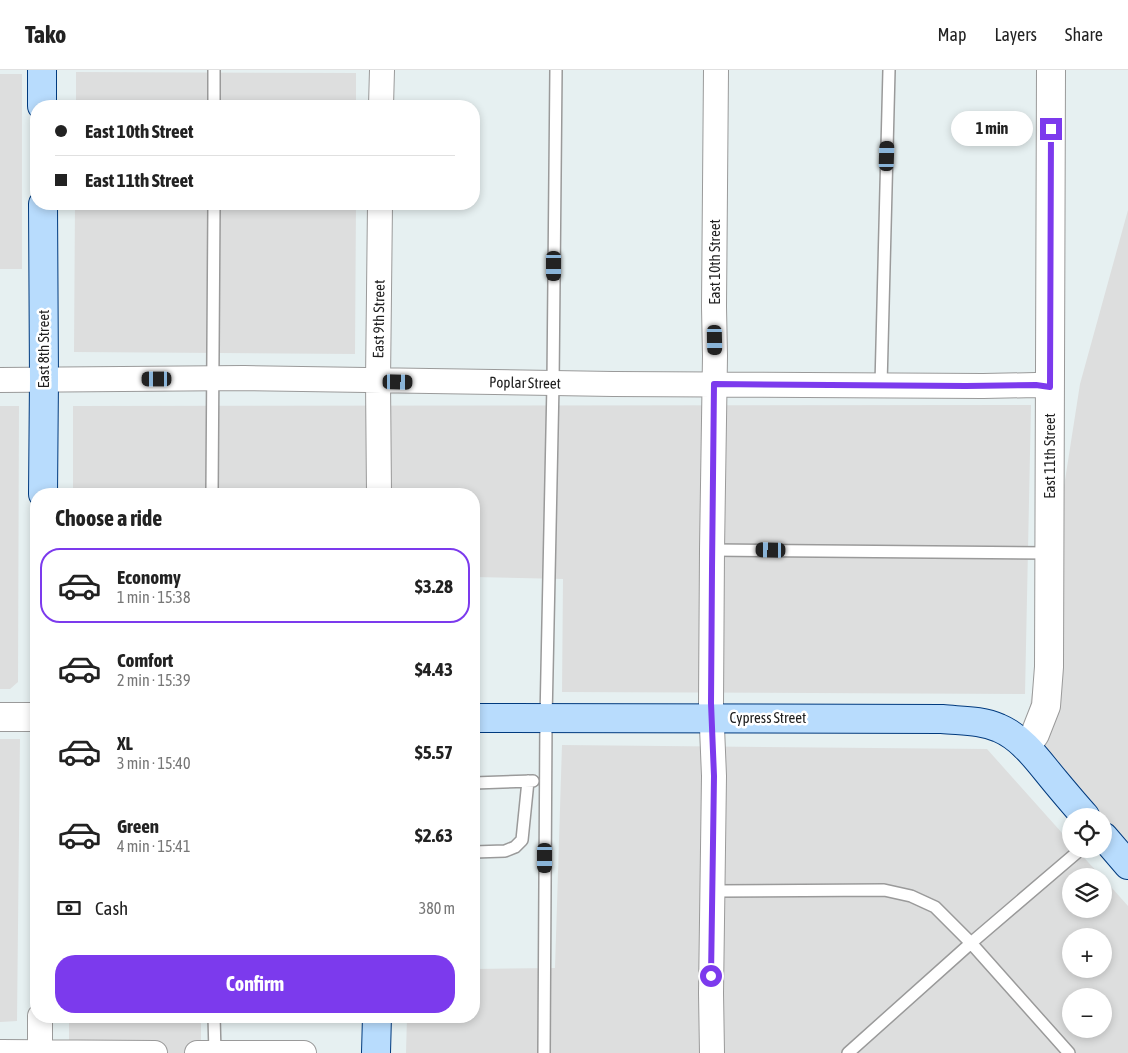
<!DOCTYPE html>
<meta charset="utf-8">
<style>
body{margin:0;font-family:"Asap Condensed",sans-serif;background:#f2f2f2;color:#222;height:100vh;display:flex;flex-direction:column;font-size:19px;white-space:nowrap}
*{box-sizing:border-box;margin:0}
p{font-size:16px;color:#767676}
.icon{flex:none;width:28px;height:28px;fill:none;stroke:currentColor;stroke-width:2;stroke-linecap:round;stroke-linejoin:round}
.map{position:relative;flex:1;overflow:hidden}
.details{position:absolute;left:30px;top:418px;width:450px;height:535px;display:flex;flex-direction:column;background:#fff;border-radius:20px;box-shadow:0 2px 8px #0003}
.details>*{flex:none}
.hud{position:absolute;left:30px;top:30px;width:450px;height:110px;border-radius:20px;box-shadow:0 2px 8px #0003;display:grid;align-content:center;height:110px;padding:0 25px;background:#fff}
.fabs{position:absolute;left:1062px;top:738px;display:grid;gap:10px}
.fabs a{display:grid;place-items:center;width:50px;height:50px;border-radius:50%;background:#fff;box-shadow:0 2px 8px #0003;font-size:25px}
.end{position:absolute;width:22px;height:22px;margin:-11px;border:6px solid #7c3aed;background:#fff;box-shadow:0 0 0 2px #fff}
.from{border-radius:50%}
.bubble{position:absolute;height:35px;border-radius:18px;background:#fff;box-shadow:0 2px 8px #0003;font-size:16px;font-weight:700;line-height:35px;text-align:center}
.car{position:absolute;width:15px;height:30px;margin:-15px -8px;border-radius:6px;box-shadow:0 0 4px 1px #0007;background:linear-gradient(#222 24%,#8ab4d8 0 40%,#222 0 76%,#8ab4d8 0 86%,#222 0)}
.hud b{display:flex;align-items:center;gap:18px;height:48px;font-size:19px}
.hud b+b{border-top:1px solid #e0e0e0}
.hud i{width:12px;height:12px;background:#222}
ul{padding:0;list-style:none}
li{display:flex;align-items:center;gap:15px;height:75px;margin:0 10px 8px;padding:0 15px;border:2px solid transparent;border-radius:20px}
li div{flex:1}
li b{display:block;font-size:19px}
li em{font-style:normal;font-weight:700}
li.current{border-color:#7c3aed}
li>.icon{width:45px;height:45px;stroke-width:1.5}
h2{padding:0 25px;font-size:22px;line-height:60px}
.pay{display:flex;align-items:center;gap:12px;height:55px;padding:0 25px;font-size:19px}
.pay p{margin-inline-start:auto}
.button{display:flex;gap:10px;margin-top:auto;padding:10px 25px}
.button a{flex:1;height:58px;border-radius:20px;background:#7c3aed;color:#fff;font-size:20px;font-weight:700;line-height:58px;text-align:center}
header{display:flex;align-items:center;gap:30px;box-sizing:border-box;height:70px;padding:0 25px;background:#fff;border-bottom:1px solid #e0e0e0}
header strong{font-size:24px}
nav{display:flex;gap:28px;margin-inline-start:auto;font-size:18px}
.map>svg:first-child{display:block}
</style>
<header>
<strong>Tako</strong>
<nav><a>Map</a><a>Layers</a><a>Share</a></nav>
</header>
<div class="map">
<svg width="1128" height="983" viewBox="0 0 1128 983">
<rect width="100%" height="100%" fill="#e6f0f1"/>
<path fill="#dddede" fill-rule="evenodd" d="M 76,2 L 356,3 L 356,36 L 76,36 Z
M 0,4 L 22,4 L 22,199 L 0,199 Z
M 75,134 L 356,134 L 355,284 L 74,282 Z
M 1128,140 L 1128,783 L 1104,757 L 1104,746 L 1093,746 L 1028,677 L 1030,635 L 1080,314 Z
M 1031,335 L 1025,624 L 562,622 L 563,509 L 474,507 L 474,424 L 73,424 L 73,336 Z
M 0,336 L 19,336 L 18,612 L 10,619 L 0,619 Z
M 0,669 L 20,669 L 17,951 L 0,952 Z
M 562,675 L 987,679 L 1071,773 L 1071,779 L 1076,779 L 1101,806 L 1071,806 L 1071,839 L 1104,839 L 1104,809 L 1128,836 L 1128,983 L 406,983 L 407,946 L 474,946 L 474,899 L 555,898 ZM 1071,866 L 1104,866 L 1104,899 L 1071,899 ZM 1071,926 L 1104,926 L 1104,959 L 1071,959 Z
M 69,946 L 201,946 L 201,983 L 69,983 Z"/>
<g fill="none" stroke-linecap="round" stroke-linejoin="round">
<defs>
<path id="service" d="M 214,36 L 214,0
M 881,315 L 889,0
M 212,424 L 214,134
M 712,480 L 1050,483
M 474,713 L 533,711
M 474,782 L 505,781 L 515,777 L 522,770 L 528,711
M 712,819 L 717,821 L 884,820 L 911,826 L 935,837 L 971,873 L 1069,983
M 214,946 L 215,983
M 544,983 L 546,649 L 553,314 L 556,0
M 848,983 L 971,873 L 1081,779"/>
<path id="minor" d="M 381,36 L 382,0
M 0,310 L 244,308 L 613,314 L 983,316 L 1036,315 L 1050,317
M 379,424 L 378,311 L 380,134
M 0,982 L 155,983
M 40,983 L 40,946
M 197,983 L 304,983
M 712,983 L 711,923 L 714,706 L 711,633 L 712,480 L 715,286 L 714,237 L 716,0"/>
<path id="tertiary" d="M 0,647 L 36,647
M 1026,677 L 1035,664 L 1046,636 L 1049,597 L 1051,0"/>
<path id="secondary" d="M 42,0 L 42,36
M 43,424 L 44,309 L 43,134
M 474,648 L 942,649 C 961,651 981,650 999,658 C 1023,668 1039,692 1055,711 C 1065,723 1075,735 1085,746
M 1104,767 L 1128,795
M 376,983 L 377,946"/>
</defs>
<use href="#service" stroke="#9a9a9a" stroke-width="14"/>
<use href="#minor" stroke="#9a9a9a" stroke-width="26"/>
<use href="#tertiary" stroke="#9a9a9a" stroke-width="30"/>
<use href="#secondary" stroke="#003a7e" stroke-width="30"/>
<use href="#service" stroke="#fff" stroke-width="11"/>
<use href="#minor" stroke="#fff" stroke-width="24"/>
<use href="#tertiary" stroke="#fff" stroke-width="28"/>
<use href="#secondary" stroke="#b8dcfd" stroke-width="28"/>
</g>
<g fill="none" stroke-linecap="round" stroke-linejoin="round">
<path stroke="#7c3aed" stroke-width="6" d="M 711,906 L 714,706 L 711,633 L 712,499 L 714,314 L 966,316 L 1036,315 L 1050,317 L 1051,59"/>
</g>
<g text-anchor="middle" stroke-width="5" stroke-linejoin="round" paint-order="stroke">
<g font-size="15" fill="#202020" stroke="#fff">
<text transform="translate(715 192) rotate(-90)" y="5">East 10th Street</text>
<text transform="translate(379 249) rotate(-89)" y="5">East 9th Street</text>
<text transform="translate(44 279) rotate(-90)" y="5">East 8th Street</text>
<text transform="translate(525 313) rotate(1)" y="5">Poplar Street</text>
<text transform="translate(1050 386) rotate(-90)" y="5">East 11th Street</text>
<text x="768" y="653">Cypress Street</text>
</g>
</g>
</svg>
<div class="fabs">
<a><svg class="icon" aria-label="locate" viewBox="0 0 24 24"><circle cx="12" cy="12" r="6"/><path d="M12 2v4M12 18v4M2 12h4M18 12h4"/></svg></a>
<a><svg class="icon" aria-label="layers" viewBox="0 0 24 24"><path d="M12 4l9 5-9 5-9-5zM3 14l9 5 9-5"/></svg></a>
<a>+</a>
<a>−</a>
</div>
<i class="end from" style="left:711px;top:906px"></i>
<i class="end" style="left:1051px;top:59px"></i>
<div class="bubble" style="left:951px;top:41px;width:82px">1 min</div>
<i class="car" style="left:887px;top:86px;rotate:2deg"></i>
<i class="car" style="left:554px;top:196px;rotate:180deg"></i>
<i class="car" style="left:715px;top:270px;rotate:179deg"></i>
<i class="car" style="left:157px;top:309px;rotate:270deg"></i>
<i class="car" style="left:398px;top:312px;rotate:91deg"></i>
<i class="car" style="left:771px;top:480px;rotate:271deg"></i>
<i class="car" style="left:545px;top:788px;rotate:180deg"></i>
<div class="hud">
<b><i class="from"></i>East 10th Street</b>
<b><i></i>East 11th Street</b>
</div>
<section class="details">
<h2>Choose a ride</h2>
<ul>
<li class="current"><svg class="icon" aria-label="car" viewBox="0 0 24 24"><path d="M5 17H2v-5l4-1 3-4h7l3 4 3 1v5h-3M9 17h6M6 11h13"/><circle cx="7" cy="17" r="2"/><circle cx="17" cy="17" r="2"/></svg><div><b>Economy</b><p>1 min · 15:38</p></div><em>$3.28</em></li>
<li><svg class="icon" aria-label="car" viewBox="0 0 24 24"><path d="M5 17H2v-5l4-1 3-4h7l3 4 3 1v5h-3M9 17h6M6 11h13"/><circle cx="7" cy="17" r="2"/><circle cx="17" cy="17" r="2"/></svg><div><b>Comfort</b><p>2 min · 15:39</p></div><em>$4.43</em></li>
<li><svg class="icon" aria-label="car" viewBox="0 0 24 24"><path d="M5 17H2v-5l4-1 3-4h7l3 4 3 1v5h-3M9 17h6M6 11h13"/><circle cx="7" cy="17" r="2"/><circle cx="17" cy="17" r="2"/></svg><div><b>XL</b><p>3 min · 15:40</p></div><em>$5.57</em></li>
<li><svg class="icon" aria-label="car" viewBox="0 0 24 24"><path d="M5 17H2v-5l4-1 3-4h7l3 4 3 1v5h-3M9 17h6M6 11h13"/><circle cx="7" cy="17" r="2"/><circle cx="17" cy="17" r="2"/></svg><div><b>Green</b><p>4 min · 15:41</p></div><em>$2.63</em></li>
</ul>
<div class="pay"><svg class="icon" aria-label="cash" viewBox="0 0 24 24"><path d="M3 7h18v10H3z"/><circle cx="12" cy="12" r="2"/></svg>Cash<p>380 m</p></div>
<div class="button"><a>Confirm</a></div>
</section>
</div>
